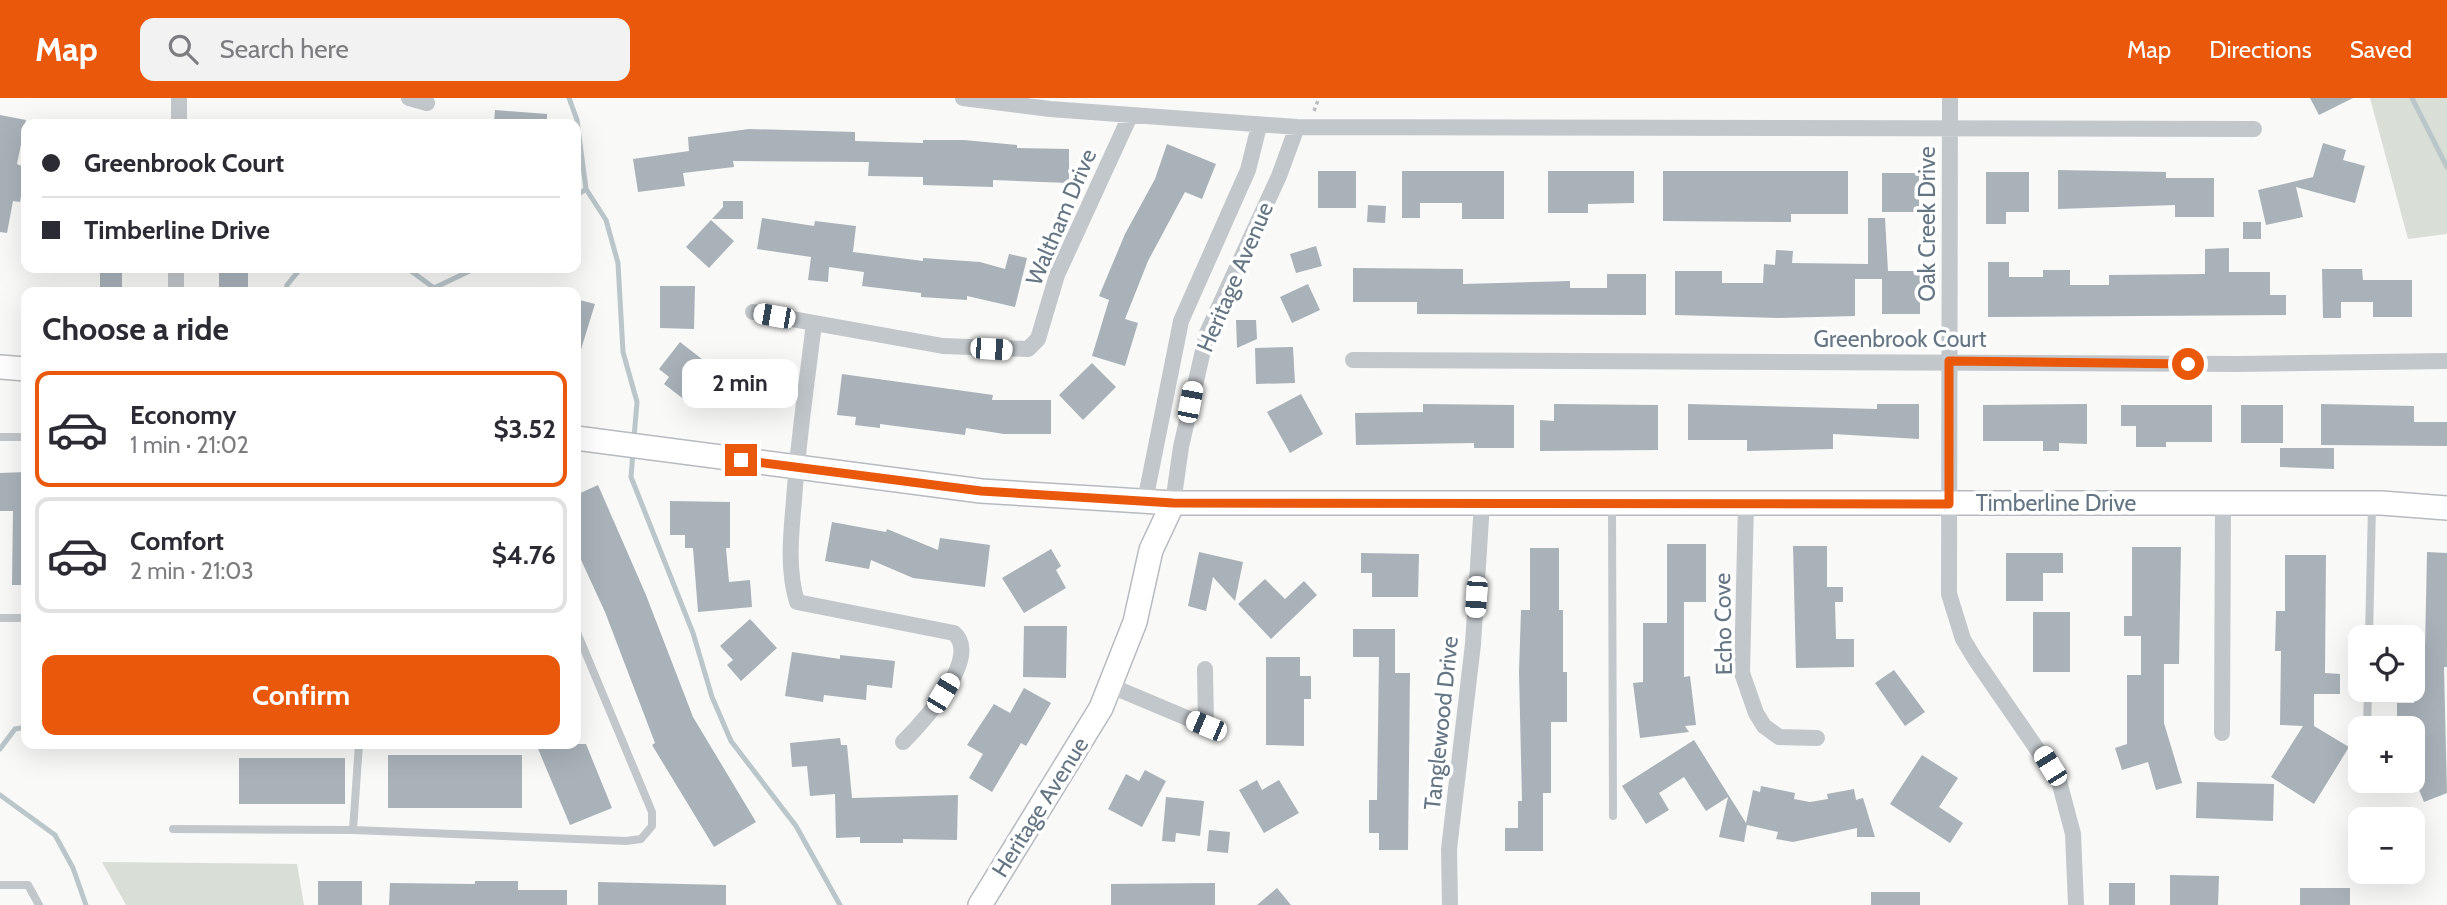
<!DOCTYPE html>
<meta charset="utf-8">
<style>
body{margin:0;font-family:Cabin,sans-serif;background:#f2f2f3;color:#2b2b33;height:100vh;display:flex;flex-direction:column;font-size:26px;white-space:nowrap}
*{box-sizing:border-box;margin:0}
p{font-size:23px;color:#7c7c81}
.icon{flex:none;width:38px;height:38px;fill:none;stroke:currentColor;stroke-width:2;stroke-linecap:round;stroke-linejoin:round}
.map{position:relative;flex:1;overflow:hidden}
.sheet{position:absolute;left:21px;top:189px;width:560px;height:462px;display:flex;flex-direction:column;background:#fff;border-radius:14px;box-shadow:0 7px 28px #0002}
.sheet>*{flex:none}
.guide{position:absolute;left:21px;top:21px;width:560px;height:154px;border-radius:14px;box-shadow:0 7px 28px #0002;display:grid;align-content:center;height:154px;padding:0 21px;background:#fff}
.fabs{position:absolute;left:2348px;top:527px;display:grid;gap:14px}
.fabs a{display:grid;place-items:center;width:77px;height:77px;border-radius:14px;background:#fff;box-shadow:0 7px 28px #0002;font-size:35px}
.end{position:absolute;width:32px;height:32px;margin:-16px;border:9px solid #ea580c;background:#fff;box-shadow:0 0 0 4px #fff}
.from{border-radius:50%}
.bubble{position:absolute;height:49px;border-radius:14px;background:#fff;box-shadow:0 7px 28px #0002;font-size:23px;font-weight:700;line-height:49px;text-align:center}
.car{position:absolute;width:21px;height:42px;margin:-21px -10px;border-radius:9px;box-shadow:0 0 5px 2px #0007;background:linear-gradient(#fff 24%,#345 0 40%,#fff 0 76%,#345 0 86%,#fff 0)}
.guide b{display:flex;align-items:center;gap:24px;height:66px;font-size:26px}
.guide b+b{border-top:2px solid #e1e1e2}
.guide i{width:18px;height:18px;background:#2b2b33}
ul{padding:0;list-style:none}
li{display:flex;align-items:center;gap:21px;height:116px;margin:0 14px 10px;padding:0 7px;border:4px solid #e1e1e2;border-radius:14px}
li div{flex:1}
li b{display:block;font-size:26px}
li em{font-style:normal;font-weight:700}
li.on{border-color:#ea580c}
li>.icon{width:63px;height:63px;stroke-width:1.5}
h2{padding:0 21px;font-size:32px;line-height:84px}
.primary-button{display:flex;gap:14px;margin-top:auto;padding:14px 21px}
.primary-button a{flex:1;height:80px;border-radius:14px;background:#ea580c;color:#fff;font-size:28px;font-weight:700;line-height:80px;text-align:center}
header{display:flex;align-items:center;gap:42px;box-sizing:border-box;height:98px;padding:0 35px;background:#ea580c;color:#fff}
header strong{font-size:33px}
nav{display:flex;gap:38px;margin-inline-start:auto;font-size:24px}
.search{width:490px;height:63px;background:#f2f2f3;display:flex;align-items:center;gap:18px;box-sizing:border-box;padding:0 24px;border-radius:14px;color:#7c7c81;font-size:26px}
.map>svg:first-child{display:block}
</style>
<header>
<strong>Map</strong>
<div class="search"><svg class="icon" aria-label="search" viewBox="0 0 24 24"><circle cx="10" cy="10" r="6"/><path d="M15 15l6 6"/></svg>Search here</div>
<nav><a>Map</a><a>Directions</a><a>Saved</a></nav>
</header>
<div class="map">
<svg width="2447" height="807" viewBox="0 0 2447 807">
<rect width="100%" height="100%" fill="#f9f9f7"/>
<path fill="#d9ded6" d="M 2370,0 L 2447,0 L 2447,136 L 2408,141 Z
M 102,764 L 297,766 L 304,807 L 126,807 Z"/>
<g fill="none" stroke-linecap="round" stroke-linejoin="round">
<path stroke="#bac6ca" stroke-width="5" d="M 569,0 L 577,22 L 586,91 L 576,98
M 2412,0 L 2447,69
M 586,91 L 606,122 L 618,165 L 623,254 L 637,304 L 634,340
M 407,170 L 434,190 L 476,170
M 286,194 L 287,187 L 301,170
M 633,354 L 631,379 L 693,535 L 712,599 L 731,643 L 796,728 L 840,807
M 0,651 L 15,631 L 26,629
M 0,697 L 55,737 L 73,770 L 86,807"/>
</g>
<path fill="#a9b2b9" d="M 2310,0 L 2353,0 L 2319,17 Z
M 495,12 L 547,16 L 547,26 L 494,26 Z
M 0,17 L 26,22 L 17,66 L 26,70 L 20,104 L 13,103 L 7,135 L 0,134 Z
M 749,31 L 855,34 L 855,43 L 923,45 L 923,42 L 964,42 L 1017,47 L 1017,50 L 1069,51 L 1069,85 L 993,82 L 993,89 L 923,87 L 923,79 L 868,78 L 869,64 L 733,63 L 734,69 L 683,75 L 685,88 L 638,94 L 633,61 L 689,53 L 688,39 Z
M 2323,45 L 2346,52 L 2343,62 L 2365,68 L 2355,105 L 2296,89 L 2303,119 L 2266,127 L 2258,92 L 2313,79 Z
M 1167,46 L 1216,66 L 1202,101 L 1185,94 L 1148,163 L 1125,221 L 1138,225 L 1125,268 L 1092,258 L 1109,202 L 1099,198 L 1125,136 L 1155,81 Z
M 2058,72 L 2166,74 L 2166,80 L 2214,80 L 2214,119 L 2175,119 L 2175,107 L 2058,111 Z
M 1318,73 L 1356,73 L 1356,110 L 1318,110 Z
M 1402,73 L 1504,73 L 1504,121 L 1462,121 L 1462,105 L 1420,105 L 1420,120 L 1402,120 Z
M 1548,73 L 1634,73 L 1634,105 L 1588,106 L 1588,115 L 1548,115 Z
M 1663,73 L 1848,73 L 1848,116 L 1791,116 L 1791,124 L 1663,123 Z
M 1986,74 L 2029,74 L 2029,114 L 2006,114 L 2006,126 L 1986,126 Z
M 1882,75 L 1919,75 L 1919,114 L 1882,114 Z
M 723,103 L 743,103 L 743,121 L 712,121 L 723,109 Z
M 1368,107 L 1386,108 L 1385,125 L 1367,124 Z
M 762,120 L 814,128 L 815,123 L 856,128 L 853,154 L 923,163 L 923,160 L 980,164 L 1005,171 L 1009,156 L 1027,160 L 1015,209 L 967,198 L 967,202 L 921,199 L 921,195 L 862,188 L 864,174 L 829,169 L 828,184 L 808,182 L 811,159 L 757,151 Z
M 1868,120 L 1885,120 L 1888,173 L 1920,173 L 1920,216 L 1882,216 L 1882,181 L 1855,181 L 1855,218 L 1778,220 L 1675,217 L 1675,173 L 1722,173 L 1722,185 L 1763,185 L 1764,166 L 1775,167 L 1776,152 L 1793,153 L 1792,165 L 1868,166 Z
M 711,122 L 734,143 L 709,170 L 686,149 Z
M 2243,124 L 2261,124 L 2261,141 L 2243,141 Z
M 1316,148 L 1322,168 L 1296,175 L 1290,156 Z
M 2229,150 L 2229,174 L 2270,174 L 2270,197 L 2286,197 L 2286,217 L 1988,219 L 1988,164 L 2009,164 L 2009,179 L 2043,179 L 2043,172 L 2070,172 L 2070,187 L 2109,187 L 2109,177 L 2205,176 L 2205,151 Z
M 100,170 L 122,170 L 122,194 L 100,194 Z
M 219,170 L 248,170 L 248,194 L 219,194 Z
M 1353,170 L 1463,171 L 1463,186 L 1570,183 L 1570,190 L 1607,190 L 1607,176 L 1646,176 L 1646,217 L 1417,216 L 1417,204 L 1353,204 Z
M 2322,171 L 2362,171 L 2363,182 L 2412,182 L 2412,219 L 2373,219 L 2373,204 L 2341,204 L 2341,220 L 2323,220 Z
M 1308,186 L 1320,212 L 1292,225 L 1280,199 Z
M 660,188 L 695,188 L 694,231 L 660,230 Z
M 576,201 L 595,206 L 579,258 L 576,257 Z
M 1236,222 L 1256,222 L 1257,241 L 1237,250 Z
M 680,244 L 716,272 L 690,306 L 664,286 L 669,279 L 659,271 Z
M 1293,249 L 1295,285 L 1256,286 L 1255,250 Z
M 1092,265 L 1116,289 L 1083,322 L 1059,297 Z
M 733,273 L 776,273 L 776,305 L 733,305 Z
M 842,276 L 993,297 L 992,302 L 1051,302 L 1051,336 L 1004,336 L 966,330 L 965,337 L 880,326 L 880,330 L 855,327 L 856,319 L 837,317 Z
M 1301,296 L 1323,336 L 1290,355 L 1267,314 Z
M 1423,306 L 1514,307 L 1514,350 L 1474,350 L 1474,345 L 1356,347 L 1355,315 L 1423,314 Z
M 1554,306 L 1658,307 L 1658,352 L 1540,353 L 1540,322 L 1554,323 Z
M 1688,306 L 1877,311 L 1877,306 L 1919,306 L 1919,341 L 1833,336 L 1833,351 L 1747,353 L 1747,342 L 1688,342 Z
M 2087,306 L 2087,346 L 2059,345 L 2059,353 L 2043,353 L 2043,343 L 1983,343 L 1983,307 Z
M 2321,306 L 2414,308 L 2414,324 L 2447,324 L 2447,348 L 2321,347 Z
M 2121,307 L 2212,307 L 2212,344 L 2166,344 L 2166,349 L 2136,349 L 2136,328 L 2121,328 Z
M 2241,307 L 2283,307 L 2283,345 L 2241,345 Z
M 2280,350 L 2334,350 L 2334,371 L 2280,369 Z
M 26,374 L 26,487 L 12,487 L 13,413 L 0,413 L 0,375 Z
M 598,387 L 646,497 L 693,619 L 756,724 L 714,749 L 652,647 L 655,645 L 605,514 L 576,451 L 576,397 Z
M 670,403 L 730,404 L 730,450 L 726,450 L 729,484 L 750,482 L 752,509 L 698,514 L 693,450 L 685,450 L 685,437 L 670,437 Z
M 832,424 L 886,434 L 887,431 L 938,452 L 940,440 L 990,447 L 985,489 L 913,480 L 871,462 L 869,471 L 825,463 Z
M 1667,446 L 1706,446 L 1706,504 L 1684,504 L 1684,579 L 1690,578 L 1696,627 L 1685,628 L 1689,634 L 1640,640 L 1633,585 L 1643,584 L 1643,525 L 1667,525 Z
M 1793,448 L 1827,448 L 1827,489 L 1843,489 L 1843,504 L 1835,504 L 1836,541 L 1854,541 L 1854,569 L 1796,570 Z
M 2132,449 L 2181,449 L 2179,566 L 2164,566 L 2164,625 L 2182,685 L 2156,692 L 2148,664 L 2122,672 L 2115,650 L 2127,646 L 2127,577 L 2141,577 L 2141,538 L 2124,538 L 2124,518 L 2132,518 Z
M 1530,450 L 1559,450 L 1559,512 L 1563,512 L 1563,574 L 1567,574 L 1567,624 L 1551,624 L 1551,695 L 1543,695 L 1543,753 L 1505,753 L 1505,730 L 1518,730 L 1518,703 L 1522,703 L 1519,574 L 1521,512 L 1530,512 Z
M 1051,451 L 1061,468 L 1056,472 L 1066,490 L 1024,515 L 1002,480 Z
M 1199,454 L 1243,464 L 1235,503 L 1213,479 L 1206,513 L 1188,508 Z
M 2427,454 L 2447,455 L 2447,569 L 2444,569 L 2447,695 L 2424,704 L 2413,677 L 2413,626 L 2397,626 L 2397,605 L 2414,605 L 2413,549 L 2425,549 Z
M 1361,455 L 1419,456 L 1418,499 L 1372,499 L 1372,475 L 1361,475 Z
M 2006,455 L 2063,455 L 2063,475 L 2043,475 L 2043,503 L 2006,503 Z
M 2285,457 L 2326,457 L 2325,575 L 2340,576 L 2340,596 L 2314,596 L 2314,628 L 2349,649 L 2314,706 L 2271,679 L 2303,628 L 2280,627 L 2281,553 L 2275,553 L 2276,513 L 2285,513 Z
M 1265,481 L 1285,501 L 1304,483 L 1317,497 L 1271,541 L 1238,506 Z
M 2033,514 L 2070,514 L 2070,574 L 2033,574 Z
M 750,521 L 777,550 L 741,583 L 727,567 L 733,562 L 720,548 Z
M 1024,528 L 1067,528 L 1066,580 L 1023,579 Z
M 1353,531 L 1395,531 L 1395,575 L 1410,575 L 1408,752 L 1379,752 L 1379,735 L 1369,735 L 1369,702 L 1377,702 L 1379,559 L 1353,559 Z
M 792,554 L 840,561 L 840,557 L 895,563 L 892,590 L 867,587 L 866,602 L 824,597 L 823,604 L 785,598 Z
M 1266,559 L 1300,559 L 1300,578 L 1311,578 L 1311,601 L 1304,601 L 1304,648 L 1266,647 Z
M 1894,572 L 1925,614 L 1905,628 L 1875,585 Z
M 1024,590 L 1051,605 L 1026,648 L 1021,645 L 992,694 L 969,680 L 983,656 L 967,647 L 994,606 L 1010,615 Z
M 840,640 L 841,647 L 847,647 L 852,700 L 958,697 L 957,742 L 903,741 L 903,745 L 860,745 L 860,739 L 836,740 L 835,696 L 810,698 L 807,668 L 792,669 L 790,645 Z
M 1694,642 L 1746,725 L 1753,692 L 1760,694 L 1761,688 L 1795,695 L 1794,701 L 1810,704 L 1828,701 L 1827,696 L 1854,691 L 1856,702 L 1863,700 L 1875,739 L 1857,739 L 1857,730 L 1793,744 L 1776,741 L 1778,734 L 1747,727 L 1744,744 L 1719,739 L 1728,699 L 1706,713 L 1684,679 L 1659,695 L 1669,712 L 1646,726 L 1622,688 Z
M 536,646 L 586,646 L 612,710 L 570,727 Z
M 388,657 L 522,657 L 522,710 L 388,710 Z
M 1922,657 L 1958,680 L 1939,709 L 1963,725 L 1950,745 L 1890,706 Z
M 239,660 L 345,660 L 345,706 L 239,706 Z
M 1145,672 L 1166,683 L 1142,729 L 1108,711 L 1126,676 L 1139,683 Z
M 1257,682 L 1262,692 L 1279,682 L 1299,715 L 1264,735 L 1239,692 Z
M 2197,684 L 2274,686 L 2273,723 L 2196,720 Z
M 1166,699 L 1204,703 L 1200,738 L 1176,735 L 1175,744 L 1162,743 Z
M 1209,732 L 1230,734 L 1228,755 L 1207,753 Z
M 2170,777 L 2219,778 L 2218,807 L 2170,807 Z
M 318,783 L 362,783 L 362,807 L 318,807 Z
M 475,783 L 518,783 L 518,792 L 567,792 L 567,807 L 389,807 L 390,785 L 475,786 Z
M 598,784 L 726,787 L 726,807 L 598,807 Z
M 1215,785 L 1215,807 L 1111,807 L 1111,786 Z
M 2109,785 L 2135,785 L 2135,807 L 2109,807 Z
M 1277,790 L 1291,807 L 1257,807 Z
M 2300,790 L 2350,790 L 2350,807 L 2300,807 Z
M 1871,794 L 1920,794 L 1920,807 L 1871,807 Z"/>
<g fill="none" stroke-linecap="round" stroke-linejoin="round">
<defs>
<path id="secondary" d="M 0,269 L 26,271
M 576,340 L 981,393 L 1173,405 L 2381,405 L 2447,410
M 980,807 L 1101,610 L 1135,524 L 1151,452 L 1173,405"/>
</defs>
<use href="#secondary" stroke="#b5bbc0" stroke-width="26"/>
<path stroke="#babec1" stroke-width="3.5" stroke-dasharray="3.5 3.5" stroke-linecap="butt" d="M 1314,13 L 1319,0"/>
<path stroke="#c2c7cb" stroke-width="8" d="M 0,339 L 26,339
M 1612,408 L 1613,718
M 0,520 L 26,520
M 2369,539 L 2372,408
M 2367,630 L 2368,592
M 173,731 L 353,732 L 626,743 L 641,741 L 652,728 L 652,714 L 576,532
M 353,732 L 359,646
M 0,787 L 28,787 L 39,807"/>
<path stroke="#c2c7cb" stroke-width="16" d="M 409,0 L 427,5
M 963,0 L 1050,11 L 1297,29 L 2254,31
M 1950,0 L 1949,496 L 1963,541 L 1975,561 L 2059,683 L 2073,736 L 2076,807
M 179,26 L 179,0
M 176,194 L 176,170
M 753,214 L 943,248 L 1028,251 L 1038,241 L 1057,177 L 1130,18
M 814,225 C 807,284 798,343 794,402 C 791,436 787,471 797,504 L 954,535 C 982,560 922,625 903,644
M 1353,262 L 2240,266 L 2446,263
M 1145,403 L 1181,223 L 1248,72 L 1259,28
M 1173,405 L 1181,349 L 1207,235 L 1279,78 L 1297,29
M 1746,405 L 1742,575 L 1756,615 L 1764,628 L 1779,639 L 1817,640
M 1111,588 L 1206,628 L 1205,571
M 2222,635 L 2223,404
M 1450,807 L 1449,751 L 1473,546 L 1482,405"/>
<use href="#secondary" stroke="#fff" stroke-width="23"/>
</g>
<g fill="none" stroke-linecap="round" stroke-linejoin="round">
<path stroke="#ea580c" stroke-width="9" d="M 741,362 L 981,393 L 1173,405 L 1949,406 L 1949,263 L 2188,266"/>
</g>
<g text-anchor="middle" stroke-width="7" stroke-linejoin="round" paint-order="stroke">
<g font-size="23" fill="#647583" stroke="#fff">
<text transform="translate(1061 119) rotate(-67)" y="8">Waltham Drive</text>
<text transform="translate(1927 126) rotate(-90)" y="8">Oak Creek Drive</text>
<text transform="translate(1235 179) rotate(-67)" y="8">Heritage Avenue</text>
<text x="1900" y="249">Greenbrook Court</text>
<text x="2056" y="413">Timberline Drive</text>
<text transform="translate(1723 526) rotate(-91)" y="8">Echo Cove</text>
<text transform="translate(1441 625) rotate(-84)" y="8">Tanglewood Drive</text>
<text transform="translate(1040 709) rotate(-58)" y="8">Heritage Avenue</text>
</g>
</g>
</svg>
<div class="fabs">
<a><svg class="icon" aria-label="locate" viewBox="0 0 24 24"><circle cx="12" cy="12" r="6"/><path d="M12 2v4M12 18v4M2 12h4M18 12h4"/></svg></a>
<a>+</a>
<a>−</a>
</div>
<i class="end from" style="left:2188px;top:266px"></i>
<i class="end" style="left:741px;top:362px"></i>
<div class="bubble" style="left:682px;top:261px;width:116px">2 min</div>
<i class="car" style="left:774px;top:218px;rotate:280deg"></i>
<i class="car" style="left:991px;top:251px;rotate:94deg"></i>
<i class="car" style="left:1190px;top:304px;rotate:11deg"></i>
<i class="car" style="left:1476px;top:499px;rotate:184deg"></i>
<i class="car" style="left:943px;top:595px;rotate:31deg"></i>
<i class="car" style="left:1206px;top:628px;rotate:293deg"></i>
<i class="car" style="left:2050px;top:668px;rotate:328deg"></i>
<div class="guide">
<b><i class="from"></i>Greenbrook Court</b>
<b><i></i>Timberline Drive</b>
</div>
<section class="sheet">
<h2>Choose a ride</h2>
<ul>
<li class="on"><svg class="icon" aria-label="car" viewBox="0 0 24 24"><path d="M5 17H2v-5l4-1 3-4h7l3 4 3 1v5h-3M9 17h6M6 11h13"/><circle cx="7" cy="17" r="2"/><circle cx="17" cy="17" r="2"/></svg><div><b>Economy</b><p>1 min · 21:02</p></div><em>$3.52</em></li>
<li><svg class="icon" aria-label="car" viewBox="0 0 24 24"><path d="M5 17H2v-5l4-1 3-4h7l3 4 3 1v5h-3M9 17h6M6 11h13"/><circle cx="7" cy="17" r="2"/><circle cx="17" cy="17" r="2"/></svg><div><b>Comfort</b><p>2 min · 21:03</p></div><em>$4.76</em></li>
</ul>
<div class="primary-button"><a>Confirm</a></div>
</section>
</div>
